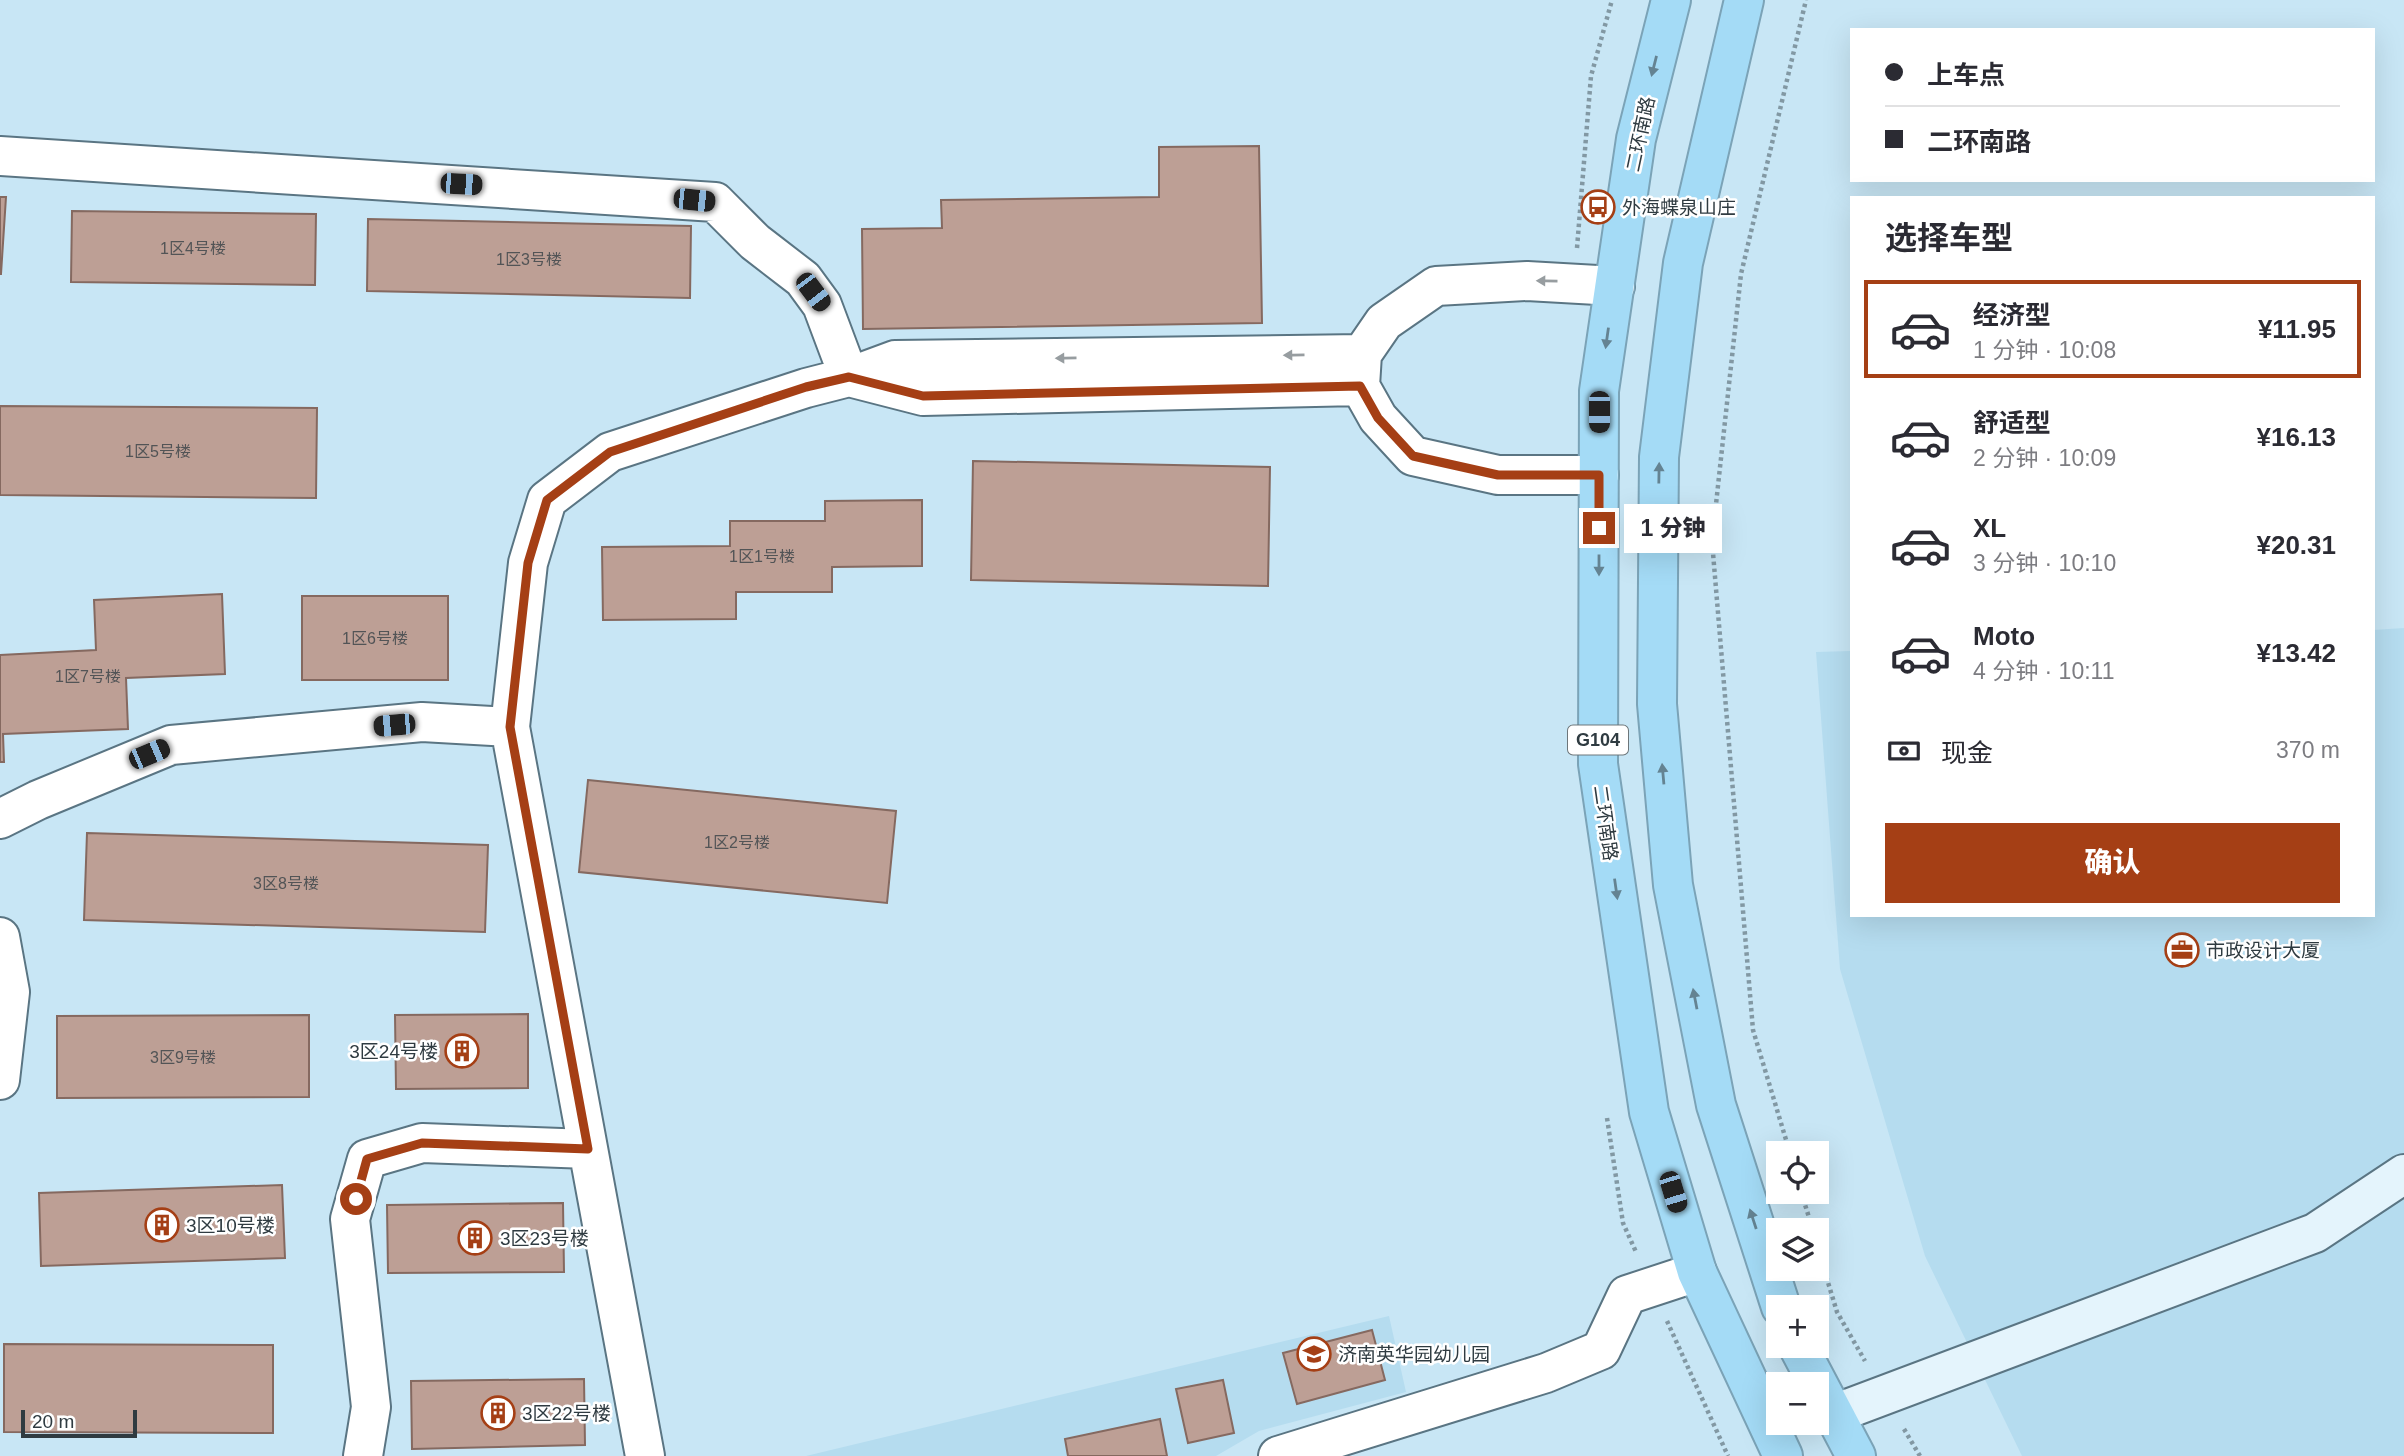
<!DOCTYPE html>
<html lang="zh">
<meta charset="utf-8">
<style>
body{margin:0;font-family:Helvetica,"Noto Sans SC",sans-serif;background:#f7f7f7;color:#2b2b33;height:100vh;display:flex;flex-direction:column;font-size:26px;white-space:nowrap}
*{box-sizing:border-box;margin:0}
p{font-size:23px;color:#7c7c81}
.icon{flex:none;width:38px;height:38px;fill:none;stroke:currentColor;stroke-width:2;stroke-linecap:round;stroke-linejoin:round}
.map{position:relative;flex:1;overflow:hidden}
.side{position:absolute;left:1850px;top:196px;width:525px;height:721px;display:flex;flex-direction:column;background:#fff;border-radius:0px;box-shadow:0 7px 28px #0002}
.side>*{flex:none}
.top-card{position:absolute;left:1850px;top:28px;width:525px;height:154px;border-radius:0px;box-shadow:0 7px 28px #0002;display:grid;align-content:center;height:154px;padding:0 35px;background:#fff}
.controls{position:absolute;left:1766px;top:1141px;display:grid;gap:14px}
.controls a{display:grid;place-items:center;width:63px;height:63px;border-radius:0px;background:#fff;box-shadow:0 7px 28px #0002;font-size:35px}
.scale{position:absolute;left:21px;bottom:18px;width:116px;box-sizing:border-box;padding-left:7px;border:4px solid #2f3b41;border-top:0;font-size:19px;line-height:24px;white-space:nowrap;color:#2f3b41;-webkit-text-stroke:5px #fff;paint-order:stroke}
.end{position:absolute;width:32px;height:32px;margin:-16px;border:9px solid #a53f15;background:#fff;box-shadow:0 0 0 4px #fff}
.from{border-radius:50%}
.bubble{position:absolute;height:49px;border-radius:0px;background:#fff;box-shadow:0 7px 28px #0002;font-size:23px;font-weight:800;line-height:49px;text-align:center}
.car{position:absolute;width:21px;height:42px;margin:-21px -10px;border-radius:9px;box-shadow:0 0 5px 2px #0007;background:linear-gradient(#222 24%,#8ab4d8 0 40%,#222 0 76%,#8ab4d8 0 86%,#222 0)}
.top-card b{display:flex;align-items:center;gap:24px;height:66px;font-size:26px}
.top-card b+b{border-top:2px solid #e1e1e2}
.top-card i{width:18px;height:18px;background:#2b2b33}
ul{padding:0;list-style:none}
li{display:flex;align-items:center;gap:21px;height:98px;margin:0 14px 10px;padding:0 21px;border:4px solid transparent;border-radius:0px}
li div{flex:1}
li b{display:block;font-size:26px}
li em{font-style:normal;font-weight:800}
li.selected{border-color:#a53f15}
li>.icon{width:63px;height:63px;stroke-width:1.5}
h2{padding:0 35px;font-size:32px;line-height:84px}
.pay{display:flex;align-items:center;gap:18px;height:77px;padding:0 35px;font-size:26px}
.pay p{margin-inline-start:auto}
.button{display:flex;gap:14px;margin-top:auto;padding:14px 35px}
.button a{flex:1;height:80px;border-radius:0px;background:#a53f15;color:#fff;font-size:28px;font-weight:800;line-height:80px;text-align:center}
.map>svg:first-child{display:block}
</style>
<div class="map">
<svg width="2404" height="1456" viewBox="0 0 2404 1456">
<rect width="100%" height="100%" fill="#c8e6f5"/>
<path fill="#b5dcef" d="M 2404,628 L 2404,1456 L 2022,1456 L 1925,1256 L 1840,969 L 1816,652 L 1851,651 L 1852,915 L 2373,915 L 2373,630 Z
M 1389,1316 L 1406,1392 L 1259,1431 L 1216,1456 L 806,1456 Z"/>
<path fill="#bd9f95" stroke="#856960" stroke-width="2" d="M 1259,146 L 1262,323 L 863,329 L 862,229 L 942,228 L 941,200 L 1159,197 L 1159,147 Z
M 0,197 L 6,197 L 1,274 L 0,274 Z
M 72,211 L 316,214 L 315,285 L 71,282 Z
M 368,219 L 691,226 L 690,298 L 367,291 Z
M 0,406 L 317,408 L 316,498 L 0,495 Z
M 973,461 L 1270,467 L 1268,586 L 971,580 Z
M 922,500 L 922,566 L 832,567 L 832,592 L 736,592 L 736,619 L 603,620 L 602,547 L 730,546 L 730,521 L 825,521 L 825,501 Z
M 222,594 L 225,674 L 126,678 L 128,729 L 3,734 L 4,762 L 0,762 L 0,655 L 96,650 L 94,600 Z
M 302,596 L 448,596 L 448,680 L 302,680 Z
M 588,780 L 896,811 L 887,903 L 579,872 Z
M 87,833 L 488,845 L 485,932 L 84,920 Z
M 528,1014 L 528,1088 L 396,1089 L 395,1015 Z
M 309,1015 L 309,1097 L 57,1098 L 57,1016 Z
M 282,1185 L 285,1258 L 41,1266 L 39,1193 Z
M 563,1203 L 564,1272 L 388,1273 L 387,1205 Z
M 1372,1330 L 1385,1380 L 1297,1404 L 1283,1353 Z
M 4,1344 L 273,1345 L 273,1433 L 4,1432 Z
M 584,1379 L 585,1445 L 412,1449 L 411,1381 Z
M 1223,1380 L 1234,1433 L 1188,1443 L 1176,1389 Z
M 1160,1419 L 1167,1456 L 1068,1456 L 1065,1439 Z"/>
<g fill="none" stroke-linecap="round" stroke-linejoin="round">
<defs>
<path id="street" d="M 0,156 L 715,202 L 755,242 L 803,279 L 822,305 L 849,377 L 806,388 L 610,452 L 547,500 L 528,563 L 510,727 L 645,1456
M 1360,386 L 923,396 L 849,377 L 895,360 L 1362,354
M 1599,475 L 1498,475 L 1413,456 L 1378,418 L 1360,386 L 1362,354 L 1384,322 L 1436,286 L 1527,281 L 1615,286
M 0,819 L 38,800 L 171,745 L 422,722 L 510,727
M 0,937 L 10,992 L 0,1080
M 363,1456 L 371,1407 L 350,1219 L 367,1159 L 422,1143 L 588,1149
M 1278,1456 L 1546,1373 L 1601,1350 L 1627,1295 L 1697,1272"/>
<path id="secondary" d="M 1834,1414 L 2315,1233 L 2404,1174"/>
<path id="highway" d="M 1671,0 L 1636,139 L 1599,391 L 1598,764 L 1649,1112 L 1697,1272 L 1783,1456
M 1744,0 L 1683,263 L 1659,457 L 1657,704 L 1673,885 L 1716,1105 L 1781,1307
M 1798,1346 L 1856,1456"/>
</defs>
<use href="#street" stroke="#5a7583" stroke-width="42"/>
<use href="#secondary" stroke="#5a7583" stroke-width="42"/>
<use href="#highway" stroke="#7ba3b7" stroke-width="42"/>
<path stroke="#8298a3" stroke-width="4.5" stroke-dasharray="3.5 3.5" stroke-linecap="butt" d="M 1577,248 L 1591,76 L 1612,0
M 1607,1118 L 1623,1223 L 1636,1252
M 1790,1153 L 1753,1030 L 1712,541 L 1741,274 L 1806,0
M 1801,1192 L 1813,1230
M 1816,1243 L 1837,1312 L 1865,1361
M 1667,1321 L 1728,1456
M 1904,1429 L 1920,1456"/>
<use href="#street" stroke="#fff" stroke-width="38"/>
<use href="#secondary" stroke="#e4f4fc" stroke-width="38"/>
<use href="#highway" stroke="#a4dbf6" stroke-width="38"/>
</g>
<defs><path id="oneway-solid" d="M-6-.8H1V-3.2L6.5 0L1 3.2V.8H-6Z" transform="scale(1.75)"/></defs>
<g fill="#648392">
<use href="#oneway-solid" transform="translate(1654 66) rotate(104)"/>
<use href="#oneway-solid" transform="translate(1607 338) rotate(98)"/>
<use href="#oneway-solid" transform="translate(1659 473) rotate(-89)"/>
<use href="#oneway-solid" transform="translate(1599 565) rotate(90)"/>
<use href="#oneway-solid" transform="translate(1663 774) rotate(-95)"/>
<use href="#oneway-solid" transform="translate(1616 889) rotate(82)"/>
<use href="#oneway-solid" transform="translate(1695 999) rotate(-101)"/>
<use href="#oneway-solid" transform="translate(1753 1219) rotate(-108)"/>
</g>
<g fill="#979da0">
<use href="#oneway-solid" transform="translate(1547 281) rotate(-179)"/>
<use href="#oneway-solid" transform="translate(1294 355) rotate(179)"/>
<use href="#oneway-solid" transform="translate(1066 358) rotate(179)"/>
</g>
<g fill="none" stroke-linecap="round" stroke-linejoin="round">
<path stroke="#a53f15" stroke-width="9" d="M 356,1199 L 367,1159 L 422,1143 L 588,1149 L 510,727 L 528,563 L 547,500 L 610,452 L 806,387 L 849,377 L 923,396 L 1360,386 L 1378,418 L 1413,456 L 1498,475 L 1599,475 L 1599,528"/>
</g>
<defs>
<symbol id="bus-ring" viewBox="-11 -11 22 22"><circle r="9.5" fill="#fff" stroke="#a53f15" stroke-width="1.5"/><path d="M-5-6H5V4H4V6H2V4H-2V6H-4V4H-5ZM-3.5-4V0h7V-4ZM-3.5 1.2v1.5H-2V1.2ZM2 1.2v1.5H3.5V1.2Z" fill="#a53f15"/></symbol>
<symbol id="office-ring" viewBox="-11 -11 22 22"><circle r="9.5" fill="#fff" stroke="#a53f15" stroke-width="1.5"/><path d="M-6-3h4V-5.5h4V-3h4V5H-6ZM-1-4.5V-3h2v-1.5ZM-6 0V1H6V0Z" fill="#a53f15"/></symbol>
<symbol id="building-ring" viewBox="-11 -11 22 22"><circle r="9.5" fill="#fff" stroke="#a53f15" stroke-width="1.5"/><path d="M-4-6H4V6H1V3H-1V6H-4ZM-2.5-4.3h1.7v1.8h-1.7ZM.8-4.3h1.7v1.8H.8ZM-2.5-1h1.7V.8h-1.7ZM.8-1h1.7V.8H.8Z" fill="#a53f15"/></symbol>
<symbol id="school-ring" viewBox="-11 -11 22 22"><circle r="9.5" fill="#fff" stroke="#a53f15" stroke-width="1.5"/><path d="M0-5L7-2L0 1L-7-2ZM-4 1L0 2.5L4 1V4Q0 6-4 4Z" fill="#a53f15"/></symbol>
</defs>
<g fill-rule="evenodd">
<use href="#bus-ring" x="1579" y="188" width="38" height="38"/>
<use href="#office-ring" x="2163" y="931" width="38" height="38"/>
<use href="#building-ring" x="443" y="1032" width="38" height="38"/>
<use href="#building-ring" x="143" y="1206" width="38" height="38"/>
<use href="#building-ring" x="456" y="1219" width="38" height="38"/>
<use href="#school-ring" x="1295" y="1335" width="38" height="38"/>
<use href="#building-ring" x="479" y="1394" width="38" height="38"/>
</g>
<g text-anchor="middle" stroke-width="5" stroke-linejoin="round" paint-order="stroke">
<g font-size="16" fill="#525456">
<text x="193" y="254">1区4号楼</text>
<text x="529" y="265">1区3号楼</text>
<text x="158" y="457">1区5号楼</text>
<text x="762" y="562">1区1号楼</text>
<text x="375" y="644">1区6号楼</text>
<text x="88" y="682">1区7号楼</text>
<text x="737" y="848">1区2号楼</text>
<text x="286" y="889">3区8号楼</text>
<text x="183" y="1063">3区9号楼</text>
</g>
<rect fill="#fff" stroke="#6d767a" stroke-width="2" x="1568" y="725.5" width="60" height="29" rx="5"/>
<g font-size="18" font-weight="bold" fill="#2f3b41">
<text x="1598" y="746">G104</text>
</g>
<g font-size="19" fill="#2f3b41" stroke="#fff">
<text transform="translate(1640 134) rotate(-78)" y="7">二环南路</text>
<text transform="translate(1606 823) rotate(82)" y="7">二环南路</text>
</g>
<g font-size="19" fill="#2f3b41" stroke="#fff" text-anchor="start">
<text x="1622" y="214">外海蝶泉山庄</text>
<text x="2206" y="957">市政设计大厦</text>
<text x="438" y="1058" text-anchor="end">3区24号楼</text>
<text x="186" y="1232">3区10号楼</text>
<text x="500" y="1245">3区23号楼</text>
<text x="1338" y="1361">济南英华园幼儿园</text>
<text x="522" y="1420">3区22号楼</text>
</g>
</g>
</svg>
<div class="controls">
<a><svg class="icon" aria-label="locate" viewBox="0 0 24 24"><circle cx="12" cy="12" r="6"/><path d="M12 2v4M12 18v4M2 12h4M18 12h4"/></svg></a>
<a><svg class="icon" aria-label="layers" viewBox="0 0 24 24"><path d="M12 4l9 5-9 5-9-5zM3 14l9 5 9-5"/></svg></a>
<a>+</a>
<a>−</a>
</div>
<div class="scale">20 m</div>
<i class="end from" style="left:356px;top:1199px"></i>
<i class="end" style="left:1599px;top:528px"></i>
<div class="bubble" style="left:1624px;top:504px;width:98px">1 分钟</div>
<i class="car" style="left:461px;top:184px;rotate:93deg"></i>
<i class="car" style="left:694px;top:200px;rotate:96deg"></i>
<i class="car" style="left:813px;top:292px;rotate:143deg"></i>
<i class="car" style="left:1599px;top:412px;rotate:180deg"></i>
<i class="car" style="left:394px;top:725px;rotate:265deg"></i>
<i class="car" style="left:149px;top:754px;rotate:67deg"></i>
<i class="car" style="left:1673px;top:1192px;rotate:163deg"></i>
<div class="top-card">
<b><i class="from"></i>上车点</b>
<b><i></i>二环南路</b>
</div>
<section class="side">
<h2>选择车型</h2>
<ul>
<li class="selected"><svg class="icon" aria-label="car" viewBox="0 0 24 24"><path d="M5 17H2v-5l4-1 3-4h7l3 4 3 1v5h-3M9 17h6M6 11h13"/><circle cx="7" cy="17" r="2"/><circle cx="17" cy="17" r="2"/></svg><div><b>经济型</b><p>1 分钟 · 10:08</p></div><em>¥11.95</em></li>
<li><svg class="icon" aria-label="car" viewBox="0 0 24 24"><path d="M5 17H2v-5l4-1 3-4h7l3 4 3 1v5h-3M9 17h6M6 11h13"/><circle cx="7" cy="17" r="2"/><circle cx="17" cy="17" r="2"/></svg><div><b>舒适型</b><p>2 分钟 · 10:09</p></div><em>¥16.13</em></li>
<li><svg class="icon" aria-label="car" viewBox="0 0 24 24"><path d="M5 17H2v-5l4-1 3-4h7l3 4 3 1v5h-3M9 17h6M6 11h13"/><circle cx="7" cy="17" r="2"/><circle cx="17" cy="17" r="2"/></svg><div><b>XL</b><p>3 分钟 · 10:10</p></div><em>¥20.31</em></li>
<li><svg class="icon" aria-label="car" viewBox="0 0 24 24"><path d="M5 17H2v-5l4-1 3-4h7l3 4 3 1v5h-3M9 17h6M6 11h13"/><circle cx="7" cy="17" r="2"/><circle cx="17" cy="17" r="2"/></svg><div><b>Moto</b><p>4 分钟 · 10:11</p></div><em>¥13.42</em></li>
</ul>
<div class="pay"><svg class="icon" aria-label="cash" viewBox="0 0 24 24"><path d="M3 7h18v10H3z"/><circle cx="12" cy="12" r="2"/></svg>现金<p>370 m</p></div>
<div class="button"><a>确认</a></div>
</section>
</div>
